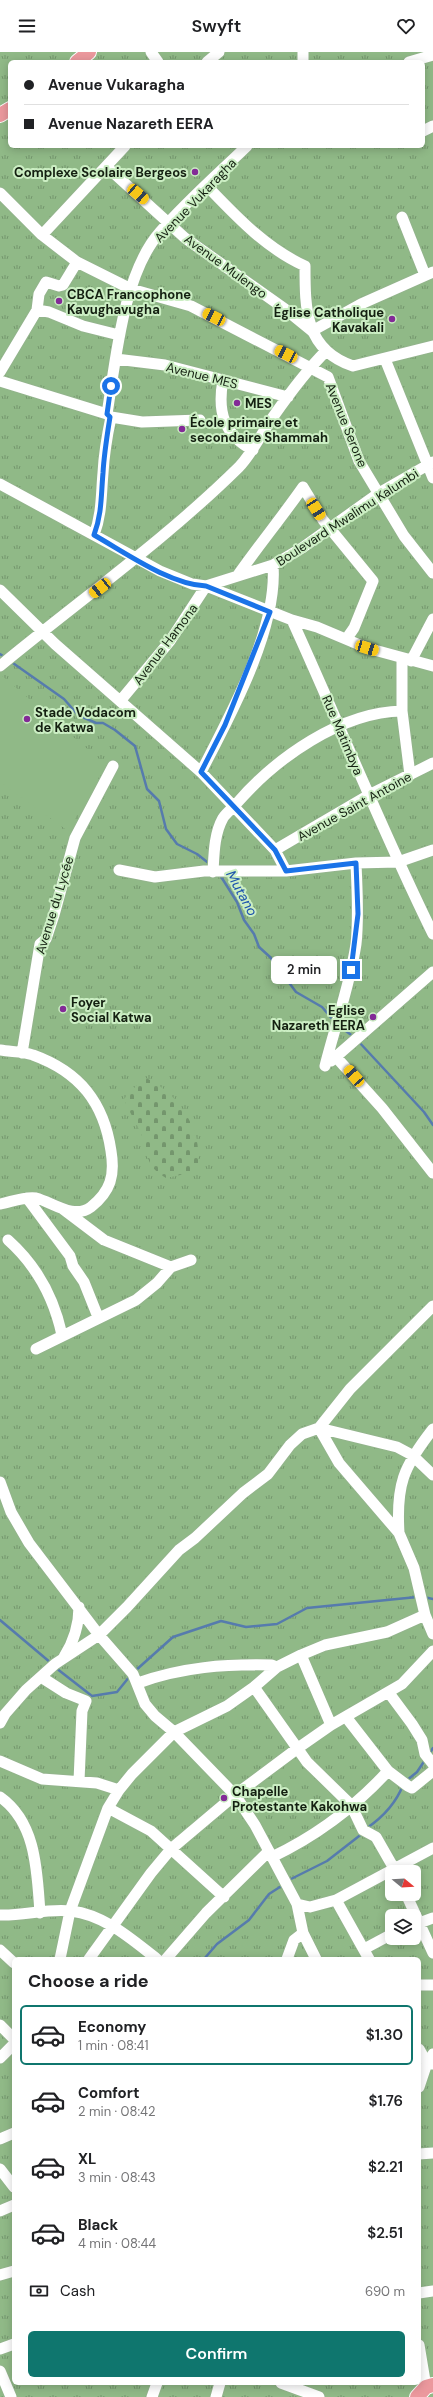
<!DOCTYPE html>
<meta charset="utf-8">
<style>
body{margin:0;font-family:"DM Sans",sans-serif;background:#f2f2f2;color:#202124;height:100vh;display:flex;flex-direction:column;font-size:15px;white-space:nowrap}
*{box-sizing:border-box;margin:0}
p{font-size:13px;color:#757577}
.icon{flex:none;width:22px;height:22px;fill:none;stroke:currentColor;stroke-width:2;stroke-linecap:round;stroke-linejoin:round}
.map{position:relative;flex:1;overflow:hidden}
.panel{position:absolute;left:12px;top:1905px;width:409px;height:428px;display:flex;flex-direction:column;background:#fff;border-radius:6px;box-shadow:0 2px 10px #0003}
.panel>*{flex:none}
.top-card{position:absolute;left:8px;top:8px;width:417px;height:88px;border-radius:6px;box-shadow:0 2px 10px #0003;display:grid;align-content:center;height:88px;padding:0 16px;background:#fff}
.needle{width:26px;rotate:108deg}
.buttons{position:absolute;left:385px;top:1813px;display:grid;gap:8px}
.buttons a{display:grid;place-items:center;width:36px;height:36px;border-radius:6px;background:#fff;box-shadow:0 2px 10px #0003;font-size:20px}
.end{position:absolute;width:18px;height:18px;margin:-9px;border:5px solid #1a73e8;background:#fff;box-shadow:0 0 0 2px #fff}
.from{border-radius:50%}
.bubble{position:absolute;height:28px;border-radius:6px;background:#fff;box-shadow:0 2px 10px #0003;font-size:13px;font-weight:600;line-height:28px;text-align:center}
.car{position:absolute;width:12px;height:24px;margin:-12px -6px;border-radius:5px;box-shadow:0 0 3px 1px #0007;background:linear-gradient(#f5c518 24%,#345 0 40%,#f5c518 0 76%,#345 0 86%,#f5c518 0)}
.top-card b{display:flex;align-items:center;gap:14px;height:38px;font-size:15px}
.top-card b+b{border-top:1px solid #e0e0e0}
.top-card i{width:10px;height:10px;background:#202124}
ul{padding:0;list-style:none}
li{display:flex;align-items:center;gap:12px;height:60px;margin:0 8px 6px;padding:0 8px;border:2px solid transparent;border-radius:6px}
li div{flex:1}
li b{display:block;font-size:15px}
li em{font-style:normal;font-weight:600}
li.current{border-color:#0f766e}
li>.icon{width:36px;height:36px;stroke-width:1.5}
h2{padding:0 16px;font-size:18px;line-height:48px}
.pay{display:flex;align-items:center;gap:10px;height:44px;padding:0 16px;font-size:15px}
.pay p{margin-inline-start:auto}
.button{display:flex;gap:8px;margin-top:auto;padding:8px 16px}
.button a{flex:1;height:46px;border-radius:6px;background:#0f766e;color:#fff;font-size:16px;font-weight:600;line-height:46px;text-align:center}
header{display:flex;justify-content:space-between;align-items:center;height:52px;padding:0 16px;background:#fff;font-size:18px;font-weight:600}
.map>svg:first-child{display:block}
</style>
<header><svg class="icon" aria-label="menu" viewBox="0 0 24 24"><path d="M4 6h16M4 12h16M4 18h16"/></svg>Swyft<svg class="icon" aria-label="heart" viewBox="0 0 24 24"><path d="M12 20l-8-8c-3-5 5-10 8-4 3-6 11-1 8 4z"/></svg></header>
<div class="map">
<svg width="433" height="2345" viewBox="0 0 433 2345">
<defs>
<pattern id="grass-tufts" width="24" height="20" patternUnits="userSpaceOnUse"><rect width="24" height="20" fill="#90b987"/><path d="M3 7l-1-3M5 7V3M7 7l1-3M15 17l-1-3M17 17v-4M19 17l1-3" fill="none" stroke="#74966d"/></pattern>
<pattern id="cemetery-stones" width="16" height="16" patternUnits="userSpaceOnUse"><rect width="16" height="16" fill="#90b987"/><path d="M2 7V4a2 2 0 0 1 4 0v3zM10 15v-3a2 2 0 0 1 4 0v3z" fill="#74966d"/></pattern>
</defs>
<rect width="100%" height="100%" fill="#bee0b6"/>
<path fill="url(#grass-tufts)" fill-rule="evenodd" d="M 0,0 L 433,0 L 433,2345 L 0,2345 ZM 10,10 L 423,10 L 423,94 L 10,94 ZM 392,1820 L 414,1820 L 414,1842 L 392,1842 ZM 392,1864 L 414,1864 L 414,1886 L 392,1886 ZM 14,1907 L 419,1907 L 419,2331 L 14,2331 Z"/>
<path fill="url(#cemetery-stones)" d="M 144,1025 C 168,1036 186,1056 195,1081 C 199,1092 198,1107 199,1119 L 166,1126 C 144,1113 150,1104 142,1084 C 137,1071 129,1060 124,1047 Z"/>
<path fill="#90b987" d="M 0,622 L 106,713 L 68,779 L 0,730 Z"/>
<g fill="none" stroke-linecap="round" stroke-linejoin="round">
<path stroke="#567bad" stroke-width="2.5" d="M 0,602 L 6,606
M 10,609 L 64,647 L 78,663 L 96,671 L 103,671 L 115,678 L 135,694 L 147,737 L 159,749 L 166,777 L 177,792 L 197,802 L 211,813
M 220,823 L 237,850 L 244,868 L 254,882 L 259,895 L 270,905 L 296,940 L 322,955 L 334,969
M 339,974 L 354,985
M 359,990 L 424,1060 L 433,1073
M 424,1545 L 433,1547
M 0,1568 L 51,1611
M 56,1616 L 92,1644 L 117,1640 L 130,1624
M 135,1619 L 173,1585 L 221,1569 L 246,1575 L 277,1572 L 307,1556 L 417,1545
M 429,1702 L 433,1696
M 406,1729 L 417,1720 L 425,1708
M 367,1776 C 383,1765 396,1751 403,1733
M 289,1828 L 327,1809 L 363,1781
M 204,1907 L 217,1892 L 249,1868 L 269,1842 L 283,1833"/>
<defs>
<path id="minor" d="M 151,0 L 158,10
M 207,10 L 219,0
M 303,10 L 303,0
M 409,10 L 433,3
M 423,79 L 433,74
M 107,115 L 185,186 L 285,257 L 312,279
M 206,133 C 235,163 265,196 305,214 C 305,257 305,298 353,314 L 433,294
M 0,141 L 42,183 L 77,210 L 131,237 L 191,254 L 328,325 L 359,409 L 404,484 L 433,521
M 402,165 L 425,223
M 42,183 L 125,94
M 37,258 L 49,260 L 83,274 L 119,283
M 312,279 L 361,252 L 433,220
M 116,307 L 165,313 L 288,345
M 385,307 L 433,426
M 0,320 L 37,258 L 39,242 L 46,230 L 59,234 L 63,233 L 77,210
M 223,328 C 217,360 224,383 253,398
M 0,329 L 107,362
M 111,365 L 142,370 L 200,368
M 0,432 L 160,519 L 192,532 L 206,534 L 273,513 L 302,496 L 379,441 L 433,410
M 94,483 C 102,462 101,443 103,421 C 104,402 107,384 111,365 L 107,362 C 116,307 123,222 160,180 C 187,149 218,122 247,94
M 238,523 C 259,493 282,465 303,435 L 323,468 L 373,529 L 354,576 L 347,586
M 0,538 L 55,592 L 201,720 L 275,798 L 286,819
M 292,568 L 317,575 L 367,596 L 433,614
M 402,607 L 402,659 L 410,723
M 411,609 L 433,567
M 0,614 C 80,548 165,488 239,415 C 253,400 261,382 273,365 C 289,342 306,319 326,299
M 121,648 L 170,589 L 206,534 L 292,568 C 340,673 382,779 433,882
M 201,720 C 230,664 278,577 273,513
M 275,798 L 369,743 L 433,711
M 119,818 L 155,825 L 204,819 L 286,819 L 356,811 L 398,810 L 433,798
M 213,820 C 214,802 214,782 223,766 C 226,761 233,756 237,751 C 276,706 341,660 402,659
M 0,998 C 11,1000 23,999 33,1003 C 80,1020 104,1051 111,1099 C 115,1123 111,1139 91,1155 C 74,1168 52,1150 36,1146 C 25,1144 11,1150 0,1152
M 22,1001 L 40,892 L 46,887 L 54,863 L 75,786 L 113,714
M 336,1005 L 382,1056 L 433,1121
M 331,1009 L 433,920
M 325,1014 C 335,974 350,933 356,892 C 359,865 357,838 356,811
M 27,1146 L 70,1204 L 73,1214 L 84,1230 L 98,1265
M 63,1157 L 104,1188 L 171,1215
M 8,1188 C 36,1213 54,1246 62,1283
M 36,1297 L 136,1248 L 157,1231 L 171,1215 L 191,1208
M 319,1376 L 339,1411 L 399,1481 L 414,1516 L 425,1563 L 433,1582
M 319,1376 L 397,1395 L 412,1403 L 433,1423
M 0,1430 L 11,1460 L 29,1491 L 99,1583 L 133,1622 L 145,1652 L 155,1664 L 174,1680 L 235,1743 L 255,1773 L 297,1852 L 303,1881 L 316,1907
M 399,1481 C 396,1433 403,1415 433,1377
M 301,1603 L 331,1673
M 64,1605 C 74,1589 79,1574 79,1555
M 41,1625 L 66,1641 L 86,1649 L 82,1659 L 79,1729
M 138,1631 C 182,1615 225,1612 272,1613 L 277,1615
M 254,1635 L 307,1710 L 351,1753 L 363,1778 L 376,1785 L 396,1820
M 389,1641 L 412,1672 L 422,1688 L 425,1702 L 433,1712
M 346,1665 L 388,1719 L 408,1734 L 412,1736 L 433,1719
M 0,1671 L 5,1662 L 26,1638 L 55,1612 L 99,1583 L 127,1555 L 179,1498 L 195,1486 L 243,1441 L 268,1422 L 290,1393 L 302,1382 L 319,1376 L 350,1337 L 433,1254
M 0,1709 L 42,1727 L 97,1731 L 119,1738
M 0,1745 C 37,1771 37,1821 40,1861
M 108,1756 L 151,1779 L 224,1845
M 272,1805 C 316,1784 355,1755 388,1719
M 406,1842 L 433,1901
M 336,1848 L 369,1907
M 297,1852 L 310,1855 L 336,1848 L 433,1796
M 0,1863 C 23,1864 48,1856 71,1859 C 105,1863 131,1887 157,1907
M 414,1873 L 433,1866
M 364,1897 L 392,1882
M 0,1898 L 14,1911
M 60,1907 L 70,1859 L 108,1756 L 119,1738 L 132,1722 L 174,1680 L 227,1654 L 254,1635 L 277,1615 L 301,1603 L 325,1593 L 387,1580 L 425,1563
M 89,1907 L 151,1821 L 171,1797 L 235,1743 L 298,1696 L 331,1673 L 402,1632 L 433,1599
M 166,1907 L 206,1861 L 269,1799
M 287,1907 L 294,1888 L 303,1881
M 419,1933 L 433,1933
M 0,1973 L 14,1987
M 419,1997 L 427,2011 L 432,2012
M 0,2006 L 14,1992
M 419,2035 L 427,2011 L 433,2002
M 0,2087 L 14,2081
M 419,2102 L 433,2101
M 0,2117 L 14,2135
M 0,2159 L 14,2153
M 0,2223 L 14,2219
M 419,2241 L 433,2239
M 419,2293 L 426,2335
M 0,2297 L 14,2292
M 0,2319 L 11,2345
M 281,2331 L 319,2345
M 152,2345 L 157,2331
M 216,2345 L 220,2331"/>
<path id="major" d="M 77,10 L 89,0
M 0,63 L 10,57
M 417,2345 L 426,2335 L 433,2333"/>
</defs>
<use href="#minor" stroke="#93b48c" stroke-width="13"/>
<use href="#major" stroke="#fff" stroke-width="16"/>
<use href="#minor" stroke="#fff" stroke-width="11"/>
<use href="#major" stroke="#eb989d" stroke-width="14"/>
</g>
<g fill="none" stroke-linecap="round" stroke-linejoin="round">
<path stroke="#1a73e8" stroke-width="5" d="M 111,334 L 107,362 L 110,365 C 107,384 104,402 103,421 C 101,443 102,462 94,483 C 126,501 169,532 206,534 L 270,560 L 225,673 L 201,720 L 275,798 L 286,819 L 356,811 L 358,862 L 351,918"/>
</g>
<g fill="#832a97" stroke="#cbeec3" stroke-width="1.5">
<circle cx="195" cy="120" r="4"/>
<circle cx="59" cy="249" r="4"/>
<circle cx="392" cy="267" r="4"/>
<circle cx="237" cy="351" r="4"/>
<circle cx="182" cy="377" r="4"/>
<circle cx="27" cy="667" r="4"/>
<circle cx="63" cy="957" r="4"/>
<circle cx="373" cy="965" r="4"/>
<circle cx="224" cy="1746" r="4"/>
</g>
<g text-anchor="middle" stroke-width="4" stroke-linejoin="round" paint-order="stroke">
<g font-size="13" font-weight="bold" fill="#142011" stroke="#cbeec3" text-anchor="start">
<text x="187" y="125" text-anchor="end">Complexe Scolaire Bergeos</text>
<text x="67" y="247">CBCA Francophone<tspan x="67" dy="15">Kavughavugha</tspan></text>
<text x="384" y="265" text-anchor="end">Église Catholique<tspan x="384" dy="15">Kavakali</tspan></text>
<text x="245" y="356">MES</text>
<text x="190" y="375">École primaire et<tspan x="190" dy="15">secondaire Shammah</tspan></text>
<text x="35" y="665">Stade Vodacom<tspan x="35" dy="15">de Katwa</tspan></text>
<text x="71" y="955">Foyer<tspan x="71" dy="15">Social Katwa</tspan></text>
<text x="365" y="963" text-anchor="end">Eglise<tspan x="365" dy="15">Nazareth EERA</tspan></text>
<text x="232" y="1744">Chapelle<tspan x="232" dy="15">Protestante Kakohwa</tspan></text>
</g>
<g font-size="13" fill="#142011" stroke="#cbeec3">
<text transform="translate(195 148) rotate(-46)" y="5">Avenue Vukaragha</text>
<text transform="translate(226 214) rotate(36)" y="5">Avenue Mulengo</text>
<text transform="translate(202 323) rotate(14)" y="5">Avenue MES</text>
<text transform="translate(347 373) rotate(68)" y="5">Avenue Serone</text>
<text transform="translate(347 465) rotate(-33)" y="5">Boulevard Mwalimu Kalumbi</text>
<text transform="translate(165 592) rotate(-53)" y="5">Avenue Hamona</text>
<text transform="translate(343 683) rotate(67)" y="5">Rue Matimbya</text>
<text transform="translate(354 754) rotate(-29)" y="5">Avenue Saint Antoine</text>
<text transform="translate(54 853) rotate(-73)" y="5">Avenue du Lycée</text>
</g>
<g font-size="14" font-style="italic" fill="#1b52ad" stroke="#cbeec3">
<text transform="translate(242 841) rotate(61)" y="5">Mutano</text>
</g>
</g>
</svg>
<div class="buttons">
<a><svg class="needle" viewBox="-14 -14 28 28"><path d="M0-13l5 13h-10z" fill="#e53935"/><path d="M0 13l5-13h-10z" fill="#757577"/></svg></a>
<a><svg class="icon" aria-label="layers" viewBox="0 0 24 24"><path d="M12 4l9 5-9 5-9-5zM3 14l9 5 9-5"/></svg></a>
</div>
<i class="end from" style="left:111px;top:334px"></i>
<i class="end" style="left:351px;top:918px"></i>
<div class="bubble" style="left:271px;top:904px;width:66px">2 min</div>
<i class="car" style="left:138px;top:142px;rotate:131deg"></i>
<i class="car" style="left:214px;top:265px;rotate:297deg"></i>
<i class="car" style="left:286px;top:302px;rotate:297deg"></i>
<i class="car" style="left:316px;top:457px;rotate:147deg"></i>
<i class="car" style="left:100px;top:536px;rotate:232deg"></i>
<i class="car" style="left:367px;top:596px;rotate:107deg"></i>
<i class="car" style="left:354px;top:1024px;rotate:319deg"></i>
<div class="top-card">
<b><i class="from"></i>Avenue Vukaragha</b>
<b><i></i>Avenue Nazareth EERA</b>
</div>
<section class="panel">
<h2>Choose a ride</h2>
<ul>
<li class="current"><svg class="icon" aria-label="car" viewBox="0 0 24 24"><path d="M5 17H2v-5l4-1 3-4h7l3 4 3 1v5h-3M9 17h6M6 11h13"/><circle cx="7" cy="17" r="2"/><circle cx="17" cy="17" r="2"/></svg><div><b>Economy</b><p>1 min · 08:41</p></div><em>$1.30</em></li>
<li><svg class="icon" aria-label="car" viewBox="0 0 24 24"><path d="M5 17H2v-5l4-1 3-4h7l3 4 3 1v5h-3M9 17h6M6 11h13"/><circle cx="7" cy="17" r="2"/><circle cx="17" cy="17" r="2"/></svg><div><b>Comfort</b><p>2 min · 08:42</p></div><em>$1.76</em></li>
<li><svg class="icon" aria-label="car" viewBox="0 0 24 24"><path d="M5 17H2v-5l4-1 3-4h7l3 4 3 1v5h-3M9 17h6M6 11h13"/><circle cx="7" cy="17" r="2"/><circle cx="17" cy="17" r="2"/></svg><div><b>XL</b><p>3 min · 08:43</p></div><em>$2.21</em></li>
<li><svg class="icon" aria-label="car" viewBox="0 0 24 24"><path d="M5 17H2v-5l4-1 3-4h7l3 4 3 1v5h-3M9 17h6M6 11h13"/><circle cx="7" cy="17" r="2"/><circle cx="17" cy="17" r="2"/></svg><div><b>Black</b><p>4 min · 08:44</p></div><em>$2.51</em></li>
</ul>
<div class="pay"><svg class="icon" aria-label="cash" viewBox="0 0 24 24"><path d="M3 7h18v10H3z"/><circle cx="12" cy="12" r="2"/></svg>Cash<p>690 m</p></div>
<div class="button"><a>Confirm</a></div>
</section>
</div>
